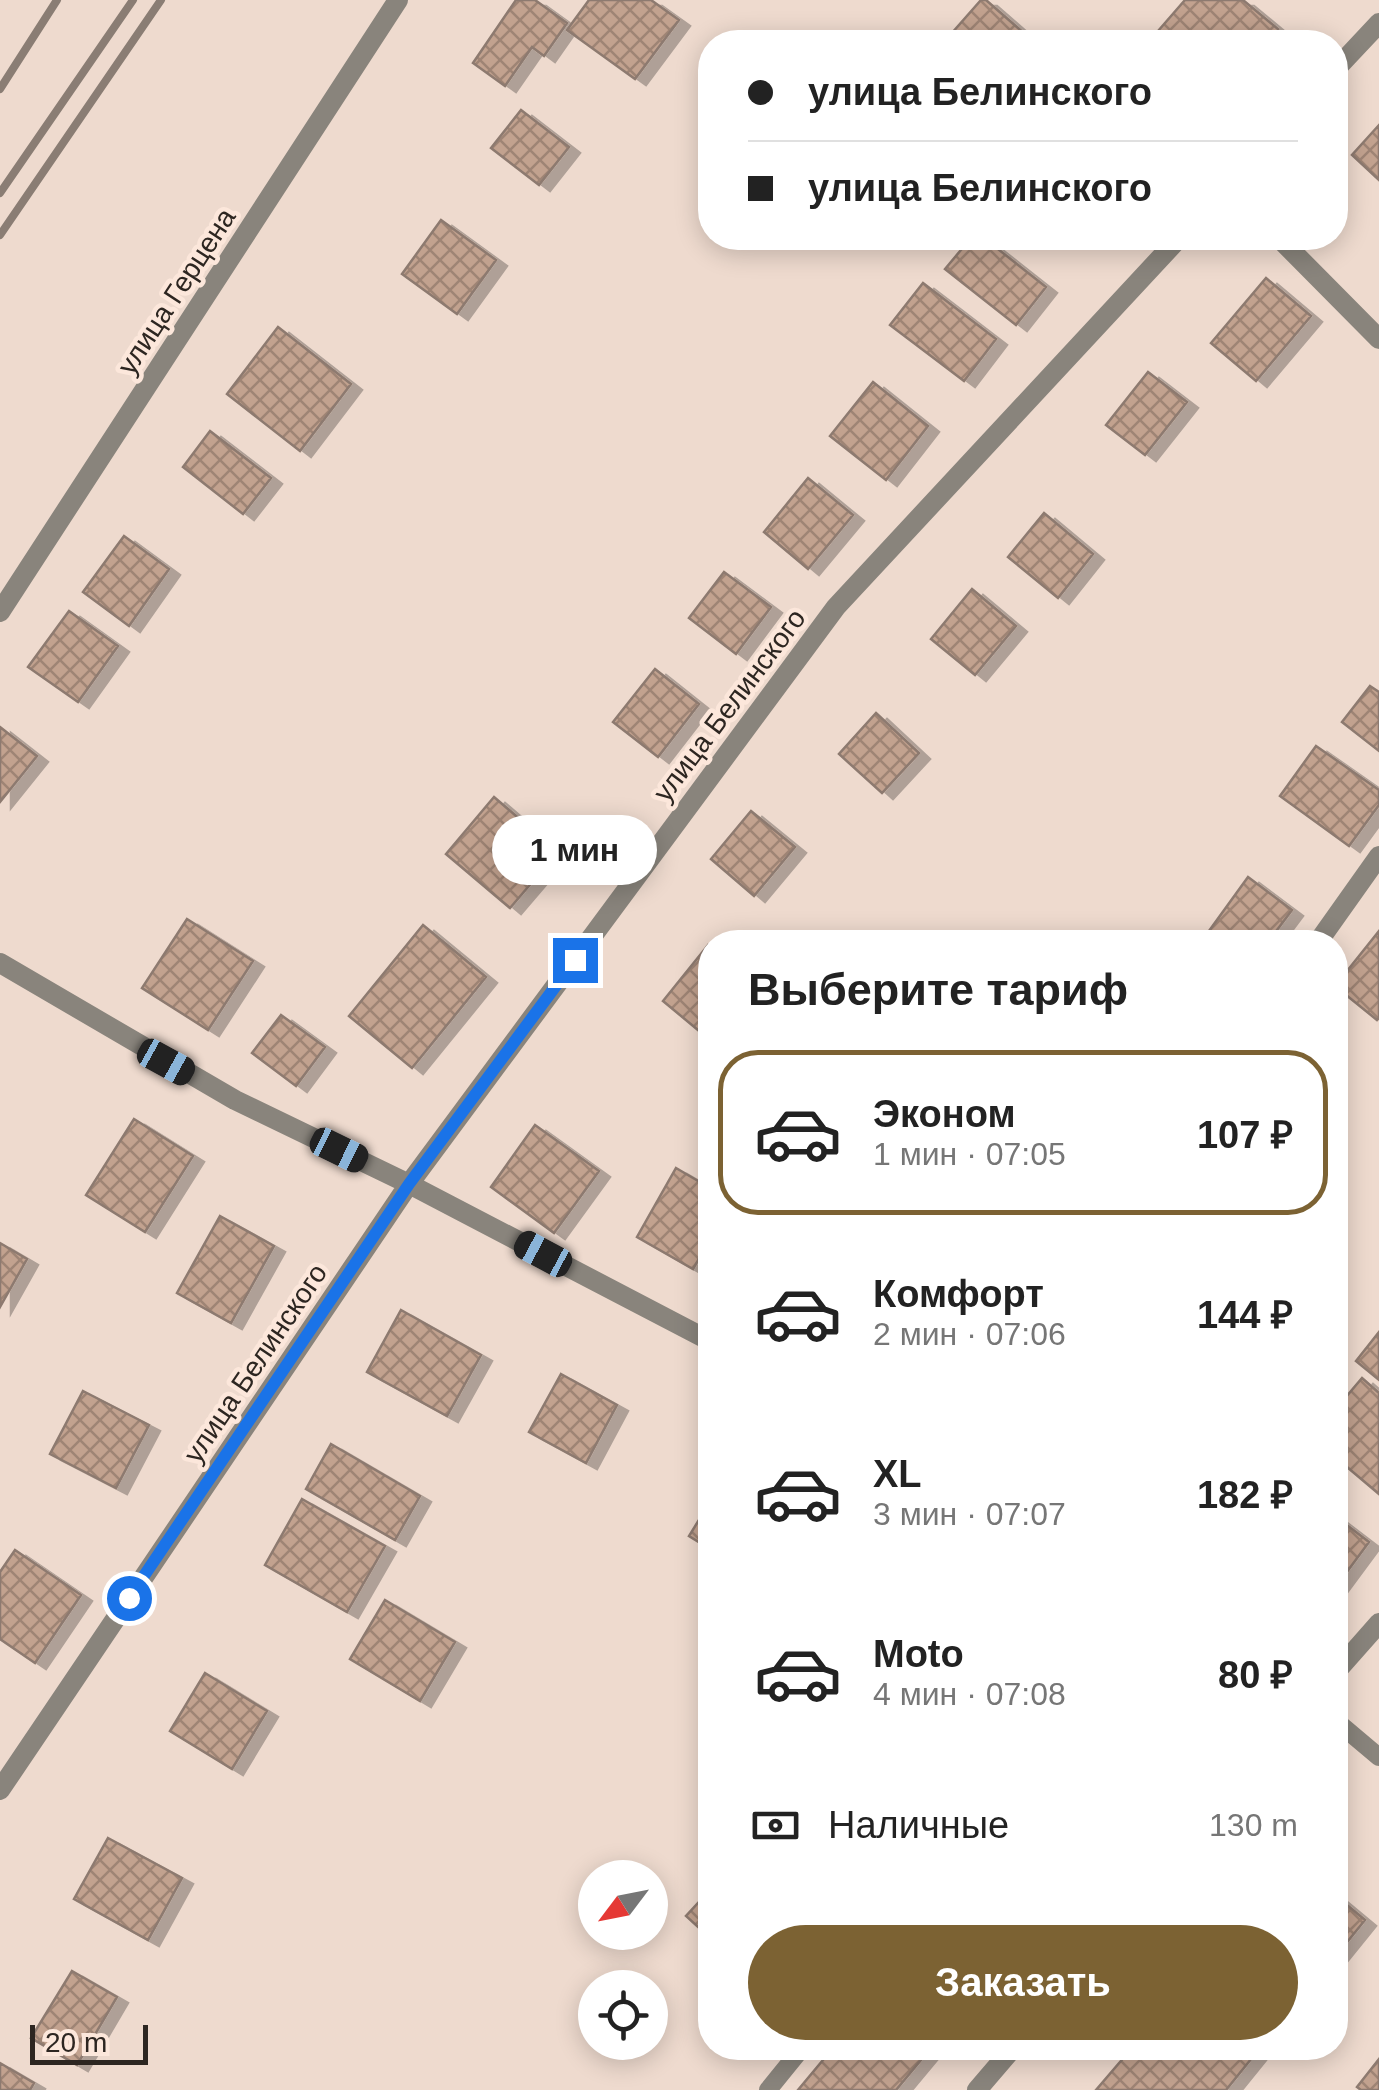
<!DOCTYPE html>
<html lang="ru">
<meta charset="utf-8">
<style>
body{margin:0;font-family:Helvetica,sans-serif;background:#f2f2f2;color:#222;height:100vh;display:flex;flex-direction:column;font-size:38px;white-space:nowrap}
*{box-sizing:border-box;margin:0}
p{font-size:32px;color:#767676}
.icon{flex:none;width:55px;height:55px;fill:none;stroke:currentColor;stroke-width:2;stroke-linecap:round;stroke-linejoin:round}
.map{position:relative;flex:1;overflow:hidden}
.drawer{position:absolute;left:698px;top:930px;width:650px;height:1130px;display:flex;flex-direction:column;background:#fff;border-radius:40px;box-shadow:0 5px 25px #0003}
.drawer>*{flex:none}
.top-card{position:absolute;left:698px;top:30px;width:650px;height:220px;border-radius:40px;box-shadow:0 5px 25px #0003;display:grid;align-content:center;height:220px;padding:0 50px;background:#fff}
.needle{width:65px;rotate:238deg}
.fabs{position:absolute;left:578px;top:1860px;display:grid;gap:20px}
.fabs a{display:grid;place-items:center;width:90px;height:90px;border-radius:50%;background:#fff;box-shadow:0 5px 25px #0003;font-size:50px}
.scale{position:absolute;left:30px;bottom:25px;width:118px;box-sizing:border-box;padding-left:10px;border:5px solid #2d2621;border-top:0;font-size:28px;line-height:35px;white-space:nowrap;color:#2d2621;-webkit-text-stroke:8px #fce7db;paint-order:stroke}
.end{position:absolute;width:45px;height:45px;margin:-22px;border:12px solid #1a73e8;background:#fff;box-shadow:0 0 0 5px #fff}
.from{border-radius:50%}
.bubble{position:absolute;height:70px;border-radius:35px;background:#fff;box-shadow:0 5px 25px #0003;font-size:32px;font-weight:700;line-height:70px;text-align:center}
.car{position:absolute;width:30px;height:60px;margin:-30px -15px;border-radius:12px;box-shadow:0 0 8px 2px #0007;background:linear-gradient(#222 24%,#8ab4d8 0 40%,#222 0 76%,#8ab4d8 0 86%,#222 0)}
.top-card b{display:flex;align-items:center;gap:35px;height:95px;font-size:38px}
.top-card b+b{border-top:2px solid #e0e0e0}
.top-card i{width:25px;height:25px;background:#222}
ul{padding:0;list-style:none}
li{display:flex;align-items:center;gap:30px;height:165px;margin:0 20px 15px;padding:0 30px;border:5px solid transparent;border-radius:40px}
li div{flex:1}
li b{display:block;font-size:38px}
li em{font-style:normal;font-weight:700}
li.active{border-color:#7c6233}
li>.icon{width:90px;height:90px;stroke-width:1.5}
h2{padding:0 50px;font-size:45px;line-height:120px}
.pay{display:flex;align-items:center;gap:25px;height:110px;padding:0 50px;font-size:38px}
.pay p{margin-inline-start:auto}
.action{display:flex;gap:20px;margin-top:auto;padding:20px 50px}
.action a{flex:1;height:115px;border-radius:60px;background:#7c6233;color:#fff;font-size:40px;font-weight:700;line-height:115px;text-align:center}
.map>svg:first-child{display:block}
</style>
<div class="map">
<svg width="1379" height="2090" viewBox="0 0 1379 2090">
<defs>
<pattern id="building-cross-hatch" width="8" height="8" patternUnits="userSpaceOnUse" patternTransform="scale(2.5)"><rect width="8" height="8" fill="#c2a28f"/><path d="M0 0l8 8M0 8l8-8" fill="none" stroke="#9e8474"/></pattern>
<filter id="shadow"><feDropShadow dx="11" dy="6" stdDeviation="0" flood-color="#0004"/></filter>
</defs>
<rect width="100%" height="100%" fill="#eedace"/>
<path fill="url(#building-cross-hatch)" stroke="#8d7a6f" stroke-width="2.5" filter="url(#shadow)" d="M 516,0 L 535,0 L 567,23 L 544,56 L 532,47 L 505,86 L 473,63 Z
M 589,0 L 651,0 L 679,20 L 635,79 L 567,30 Z
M 981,0 L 986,0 L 1034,42 L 944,42 Z
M 1185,0 L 1243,0 L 1278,29 L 1266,42 L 1171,42 L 1158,31 Z
M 521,110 L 569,147 L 539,185 L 491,148 Z
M 1379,125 L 1379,180 L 1352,155 Z
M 441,220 L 496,260 L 457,314 L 402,274 Z
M 971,238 L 984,238 L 1046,287 L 1016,325 L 945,269 Z
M 1266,278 L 1311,316 L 1256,381 L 1211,343 Z
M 923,283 L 996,339 L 964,381 L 890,325 Z
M 278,327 L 351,384 L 300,451 L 227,394 Z
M 1148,372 L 1187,402 L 1145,455 L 1106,425 Z
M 873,382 L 928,426 L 886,480 L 830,436 Z
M 210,431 L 271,478 L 243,514 L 183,467 Z
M 808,478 L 853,515 L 808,569 L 764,532 Z
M 1044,513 L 1093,554 L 1058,598 L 1008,557 Z
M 124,536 L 169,569 L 129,626 L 83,592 Z
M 724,572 L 771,607 L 736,654 L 689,618 Z
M 972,589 L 1016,626 L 975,675 L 931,639 Z
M 69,611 L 118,646 L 78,702 L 28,667 Z
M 655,669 L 699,704 L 658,757 L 613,722 Z
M 1370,686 L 1379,692 L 1379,751 L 1342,722 Z
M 876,713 L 919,753 L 882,793 L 839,754 Z
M 0,727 L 37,756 L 0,802 Z
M 1316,746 L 1379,790 L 1379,805 L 1349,846 L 1280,796 Z
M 494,797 L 558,852 L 510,908 L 446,854 Z
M 751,811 L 795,847 L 754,896 L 711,859 Z
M 1248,877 L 1292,910 L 1268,942 L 1201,942 Z
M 187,919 L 253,961 L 208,1030 L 142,988 Z
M 423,925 L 486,977 L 412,1068 L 349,1016 Z
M 1379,931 L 1379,1018 L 1377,1020 L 1335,986 Z
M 708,945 L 710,947 L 710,1040 L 663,1001 Z
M 281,1015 L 325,1047 L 296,1086 L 252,1053 Z
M 134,1119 L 193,1156 L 145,1232 L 86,1195 Z
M 535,1125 L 599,1171 L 554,1233 L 491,1187 Z
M 676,1168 L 710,1188 L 710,1240 L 693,1269 L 637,1237 Z
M 220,1216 L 274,1246 L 231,1323 L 177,1293 Z
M 0,1243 L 27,1259 L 0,1307 Z
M 401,1310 L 481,1355 L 447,1416 L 367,1372 Z
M 1379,1332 L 1379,1380 L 1356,1361 Z
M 561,1374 L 617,1405 L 586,1463 L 529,1432 Z
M 1362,1378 L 1379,1393 L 1379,1494 L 1335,1457 L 1335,1410 Z
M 83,1391 L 149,1425 L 116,1488 L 50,1454 Z
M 331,1444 L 420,1496 L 395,1540 L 306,1489 Z
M 302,1499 L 385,1546 L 347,1612 L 265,1565 Z
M 710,1502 L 710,1549 L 689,1536 Z
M 1335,1516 L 1369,1542 L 1335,1588 Z
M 15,1550 L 81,1595 L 35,1663 L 0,1639 L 0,1572 Z
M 385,1600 L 455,1642 L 420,1701 L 350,1659 Z
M 205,1673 L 267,1711 L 232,1769 L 170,1731 Z
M 108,1838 L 182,1878 L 148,1940 L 74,1899 Z
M 710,1890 L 710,1938 L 686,1916 Z
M 1335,1895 L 1365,1920 L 1335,1957 Z
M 72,1971 L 117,1997 L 77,2065 L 31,2038 Z
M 833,2048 L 931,2048 L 896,2090 L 798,2090 Z
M 1132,2048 L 1260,2048 L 1226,2090 L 1096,2090 Z
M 1379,2059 L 1379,2090 L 1361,2090 L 1357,2087 Z
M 0,2063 L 34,2083 L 30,2090 L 0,2090 Z"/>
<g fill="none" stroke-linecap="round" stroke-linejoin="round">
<path stroke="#89847c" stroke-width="18" d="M 1335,1720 L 1379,1757
M 768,2090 L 802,2048"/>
<path stroke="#89847c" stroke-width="20" d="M 1335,70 L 1379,23
M 1279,238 L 1379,339
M 0,612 L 398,0
M 1318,942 L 1379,856
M 0,963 L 235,1100 L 409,1184 L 710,1341
M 1335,1673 L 1379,1623
M 0,1790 L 409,1184 L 836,607 L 1179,238
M 977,2090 L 1013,2048"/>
<path stroke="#8a7d74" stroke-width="8" d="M 0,89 L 57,0
M 0,193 L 133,0
M 0,235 L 161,0"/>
</g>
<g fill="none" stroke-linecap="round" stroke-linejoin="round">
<path stroke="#1a73e8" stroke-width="12" d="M 129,1598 L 409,1184 L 575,960"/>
</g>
<g text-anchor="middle" stroke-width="9" stroke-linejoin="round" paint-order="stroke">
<g font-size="28" fill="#2d2621" stroke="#fce7db">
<text transform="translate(176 291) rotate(-57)" y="10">улица Герцена</text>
<text transform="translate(729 705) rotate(-53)" y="10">улица Белинского</text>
<text transform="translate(255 1363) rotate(-56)" y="10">улица Белинского</text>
</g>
</g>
</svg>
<div class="fabs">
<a><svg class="needle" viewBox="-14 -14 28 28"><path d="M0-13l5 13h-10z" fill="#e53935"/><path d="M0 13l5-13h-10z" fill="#767676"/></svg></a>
<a><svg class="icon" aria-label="locate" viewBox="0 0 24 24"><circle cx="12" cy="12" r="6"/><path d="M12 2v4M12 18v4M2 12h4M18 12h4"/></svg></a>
</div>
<div class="scale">20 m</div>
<i class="end from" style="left:129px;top:1598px"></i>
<i class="end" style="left:575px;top:960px"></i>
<div class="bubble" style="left:492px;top:815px;width:165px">1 мин</div>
<i class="car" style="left:166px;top:1062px;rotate:119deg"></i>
<i class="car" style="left:339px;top:1150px;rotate:116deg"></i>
<i class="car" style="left:543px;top:1254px;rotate:298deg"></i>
<div class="top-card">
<b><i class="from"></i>улица Белинского</b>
<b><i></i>улица Белинского</b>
</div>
<section class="drawer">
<h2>Выберите тариф</h2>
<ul>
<li class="active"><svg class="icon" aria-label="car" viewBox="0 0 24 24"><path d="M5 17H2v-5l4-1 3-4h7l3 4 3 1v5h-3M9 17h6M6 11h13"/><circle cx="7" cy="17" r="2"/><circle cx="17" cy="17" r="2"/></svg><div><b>Эконом</b><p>1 мин · 07:05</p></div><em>107 ₽</em></li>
<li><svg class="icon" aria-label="car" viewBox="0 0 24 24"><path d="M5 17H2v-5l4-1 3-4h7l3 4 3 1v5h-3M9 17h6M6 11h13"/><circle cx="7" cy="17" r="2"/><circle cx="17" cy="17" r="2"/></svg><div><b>Комфорт</b><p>2 мин · 07:06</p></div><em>144 ₽</em></li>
<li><svg class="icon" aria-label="car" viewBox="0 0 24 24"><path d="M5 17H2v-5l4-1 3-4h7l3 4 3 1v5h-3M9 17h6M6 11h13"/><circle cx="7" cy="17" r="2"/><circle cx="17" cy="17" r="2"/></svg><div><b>XL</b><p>3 мин · 07:07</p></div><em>182 ₽</em></li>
<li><svg class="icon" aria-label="car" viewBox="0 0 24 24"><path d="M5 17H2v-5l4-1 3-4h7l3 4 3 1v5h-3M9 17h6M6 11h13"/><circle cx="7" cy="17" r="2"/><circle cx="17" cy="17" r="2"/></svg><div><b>Moto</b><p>4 мин · 07:08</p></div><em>80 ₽</em></li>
</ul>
<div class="pay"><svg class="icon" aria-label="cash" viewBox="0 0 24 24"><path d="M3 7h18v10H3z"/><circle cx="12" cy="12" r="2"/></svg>Наличные<p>130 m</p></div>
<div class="action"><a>Заказать</a></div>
</section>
</div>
